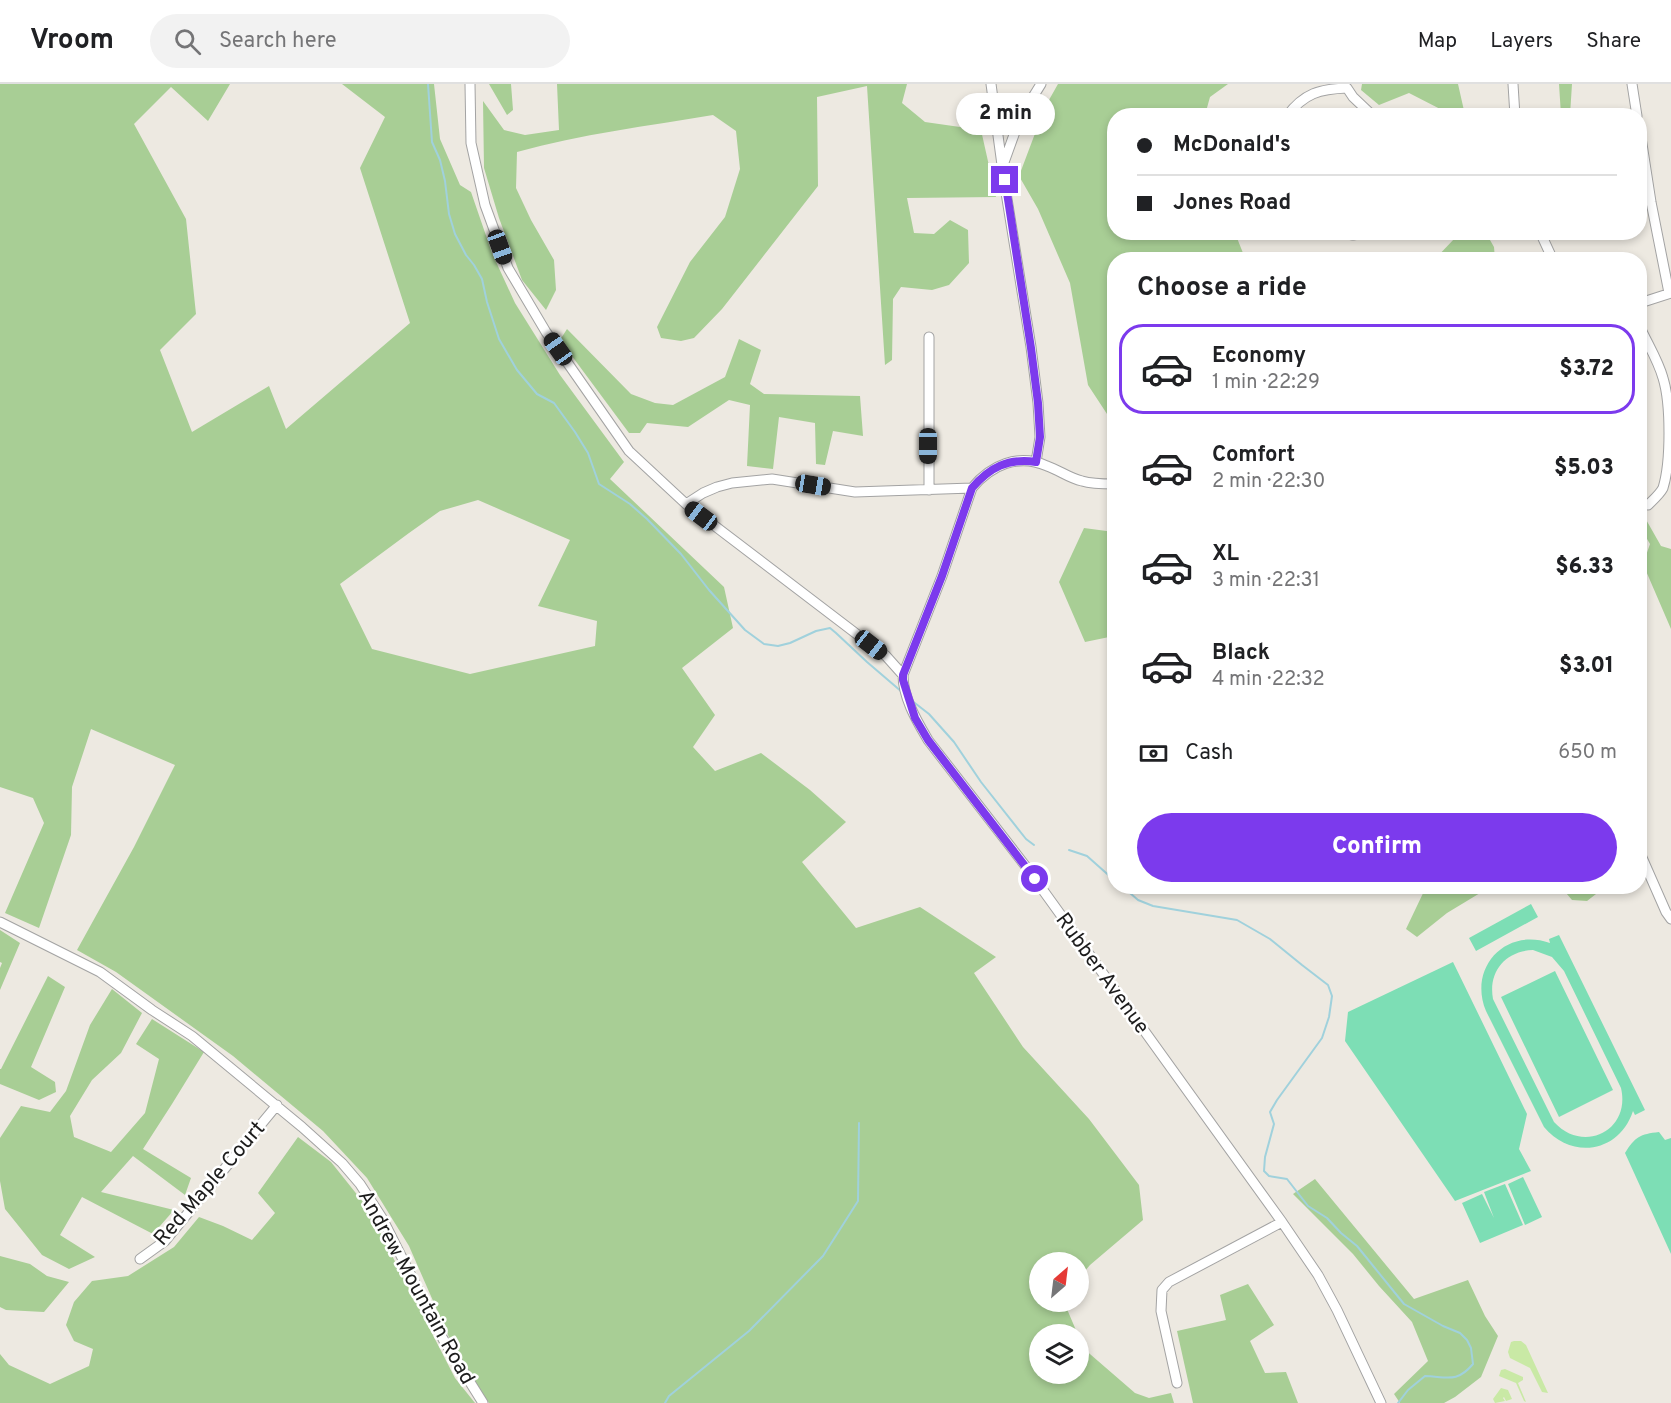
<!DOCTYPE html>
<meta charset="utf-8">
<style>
body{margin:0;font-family:Overpass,sans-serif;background:#f2f2f2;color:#202124;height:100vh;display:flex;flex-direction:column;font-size:22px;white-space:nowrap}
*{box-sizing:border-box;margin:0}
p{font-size:20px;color:#757577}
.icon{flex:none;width:33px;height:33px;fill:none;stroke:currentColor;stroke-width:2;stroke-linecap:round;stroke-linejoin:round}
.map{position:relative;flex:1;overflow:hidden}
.details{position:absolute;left:1107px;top:168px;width:540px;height:642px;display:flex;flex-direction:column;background:#fff;border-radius:24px;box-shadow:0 3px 9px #0003}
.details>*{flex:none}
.guide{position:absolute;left:1107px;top:24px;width:540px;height:132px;border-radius:24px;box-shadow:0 3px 9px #0003;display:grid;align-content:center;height:132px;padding:0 30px;background:#fff}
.needle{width:39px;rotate:28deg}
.fabs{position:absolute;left:1029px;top:1168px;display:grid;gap:12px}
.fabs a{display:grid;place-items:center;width:60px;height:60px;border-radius:50%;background:#fff;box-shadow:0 3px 9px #0003;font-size:30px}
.end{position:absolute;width:27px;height:27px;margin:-14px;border:8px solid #7c3aed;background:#fff;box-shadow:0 0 0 3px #fff}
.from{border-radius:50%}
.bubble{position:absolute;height:42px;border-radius:21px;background:#fff;box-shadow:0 3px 9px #0003;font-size:20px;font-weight:800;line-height:42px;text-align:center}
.car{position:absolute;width:18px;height:36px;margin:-18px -9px;border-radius:8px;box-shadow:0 0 4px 2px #0007;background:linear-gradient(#222 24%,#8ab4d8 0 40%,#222 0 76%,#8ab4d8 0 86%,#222 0)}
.guide b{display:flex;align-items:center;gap:21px;height:57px;font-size:22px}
.guide b+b{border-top:2px solid #e0e0e0}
.guide i{width:15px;height:15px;background:#202124}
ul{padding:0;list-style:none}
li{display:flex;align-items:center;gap:18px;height:90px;margin:0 12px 9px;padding:0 18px;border:3px solid transparent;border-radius:24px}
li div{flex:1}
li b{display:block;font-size:22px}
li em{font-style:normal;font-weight:800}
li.current{border-color:#7c3aed}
li>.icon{width:54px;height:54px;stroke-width:1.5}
h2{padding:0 30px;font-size:27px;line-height:72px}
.pay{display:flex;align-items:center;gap:15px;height:66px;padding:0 30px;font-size:22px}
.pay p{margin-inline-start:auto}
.cta{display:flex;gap:12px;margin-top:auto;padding:12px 30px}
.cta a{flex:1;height:69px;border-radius:36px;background:#7c3aed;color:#fff;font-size:24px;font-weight:800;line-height:69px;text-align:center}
header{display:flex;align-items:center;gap:36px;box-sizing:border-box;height:84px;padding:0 30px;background:#fff;border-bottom:2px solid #e0e0e0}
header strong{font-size:28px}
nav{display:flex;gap:33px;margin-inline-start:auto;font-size:21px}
.search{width:420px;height:54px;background:#f2f2f2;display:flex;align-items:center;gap:15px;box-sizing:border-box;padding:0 21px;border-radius:33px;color:#757577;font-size:22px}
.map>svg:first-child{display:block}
</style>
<header>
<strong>Vroom</strong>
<div class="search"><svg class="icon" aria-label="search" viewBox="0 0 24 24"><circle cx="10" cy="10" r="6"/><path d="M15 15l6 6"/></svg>Search here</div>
<nav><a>Map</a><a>Layers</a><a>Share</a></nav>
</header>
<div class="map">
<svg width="1671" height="1319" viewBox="0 0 1671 1319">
<rect width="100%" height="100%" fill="#ede9e1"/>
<path fill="#c9e9a5" d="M 1514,1257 L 1521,1257 L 1526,1261 L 1548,1309 L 1542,1308 L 1530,1284 L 1510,1274 L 1508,1268 L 1511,1258 Z
M 1505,1285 L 1523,1293 L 1523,1296 L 1518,1299 L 1526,1318 L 1524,1317 L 1516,1299 L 1499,1292 L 1501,1286 Z
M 1501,1304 L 1508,1306 L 1512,1315 L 1506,1317 L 1504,1313 L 1503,1314 L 1505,1317 L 1495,1319 L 1493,1315 Z"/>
<path fill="#a8ce95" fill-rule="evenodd" d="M 0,0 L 230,0 L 208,37 L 171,3 L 134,40 L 186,135 L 196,230 L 160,266 L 192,348 L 269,302 L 286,345 L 410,239 L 360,84 L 385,33 L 342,0 L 434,0 L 440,55 L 460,101 L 471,108 L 492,169 L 515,219 L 560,291 L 624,378 L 610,395 L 724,503 L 733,544 L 682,584 L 715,631 L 693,663 L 715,687 L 761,669 L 810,706 L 846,738 L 802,778 L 856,844 L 920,823 L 996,873 L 974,889 L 1023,963 L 1089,1035 L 1139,1101 L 1143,1136 L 1090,1181 L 1079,1194 L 1078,1179 L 1040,1179 L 1040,1218 L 1064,1218 L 1078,1251 L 1040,1251 L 1040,1290 L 1078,1290 L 1079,1253 L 1083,1264 L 1135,1309 L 1149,1314 L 1171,1309 L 1174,1319 L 489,1319 L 455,1267 L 409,1162 L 367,1094 L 323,1047 L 233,972 L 116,888 L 77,866 L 134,763 L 175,681 L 91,645 L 72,703 L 71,751 L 39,844 L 5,829 L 44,739 L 33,714 L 0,703 ZM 478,416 L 570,456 L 538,522 L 597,537 L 595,562 L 470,590 L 372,565 L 340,500 L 409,449 L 440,427 Z
M 489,0 L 511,0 L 513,26 L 507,31 Z
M 557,0 L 907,0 L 902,19 L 925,38 L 981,46 L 996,113 L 907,114 L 914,149 L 934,150 L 950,136 L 968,146 L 969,179 L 949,201 L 932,206 L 901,203 L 893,215 L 892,276 L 885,281 L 867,2 L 817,13 L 818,102 L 722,225 L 694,254 L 681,257 L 661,254 L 657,243 L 690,178 L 725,133 L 740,85 L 736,47 L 713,31 C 648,42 581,50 517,68 L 516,104 L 531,136 L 554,176 L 556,206 L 546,226 L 522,196 L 499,134 L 484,84 L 483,17 L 504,46 L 525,51 L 559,46 Z
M 1058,0 L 1228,0 L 1210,13 L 1205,31 L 1114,32 L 1114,148 L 1235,149 L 1243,169 L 1259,175 L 1114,176 L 1114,330 L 1107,330 L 1088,301 L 1070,199 L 1038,125 L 1019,92 L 1045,23 Z
M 1362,0 L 1458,0 L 1465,31 L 1447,31 L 1446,28 L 1409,9 L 1379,21 L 1361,6 Z
M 1559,0 L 1572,0 L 1570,31 L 1561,31 Z
M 1457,149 L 1486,149 L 1494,163 L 1495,175 L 1435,175 L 1455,154 Z
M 567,245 L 631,310 L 655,319 L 673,321 L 725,293 L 739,255 L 761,266 L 750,300 L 764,310 L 860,312 L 863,352 L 833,347 L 825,381 L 816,380 L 815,339 L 779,333 L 773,385 L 747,382 L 750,321 L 729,316 L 688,343 L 647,339 L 640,349 L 629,349 L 560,256 Z
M 1640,425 L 1661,462 L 1671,465 L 1671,545 L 1643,480 L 1650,460 L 1640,443 Z
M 1084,444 L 1114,448 L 1114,552 L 1085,558 L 1059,498 Z
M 1426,803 L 1426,802 L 1490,803 L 1447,829 L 1417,853 L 1406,845 Z
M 1561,803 L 1605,803 L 1587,817 L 1572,816 Z
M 0,846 L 20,859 L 0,906 L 0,884 L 2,879 L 0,878 Z
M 48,892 L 65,903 L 31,983 L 55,998 L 56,1008 L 39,1016 L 0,1000 L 0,985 L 1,985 Z
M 112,905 L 142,929 L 121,969 L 92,996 L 70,1032 L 74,1053 L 111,1068 L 145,1029 L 159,975 L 136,960 L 152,935 L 204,968 L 172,1020 L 143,1065 L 191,1094 L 185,1111 L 133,1072 L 101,1108 L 174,1126 L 153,1150 L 82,1113 L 60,1151 L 95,1173 L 69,1185 L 42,1171 L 5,1125 L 0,1097 L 0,1054 L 21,1022 L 50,1028 L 66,1007 L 90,941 Z
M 298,1053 L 331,1078 L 367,1123 L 455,1294 L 475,1319 L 0,1319 L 0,1270 L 9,1281 L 50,1300 L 89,1282 L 93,1265 L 74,1257 L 66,1241 L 74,1218 L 92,1197 L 128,1192 L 174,1163 L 199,1133 L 223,1142 L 252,1156 L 275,1129 L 258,1109 Z
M 1315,1095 L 1414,1215 L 1468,1196 L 1485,1232 L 1498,1252 L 1481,1293 L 1455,1313 L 1444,1319 L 1400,1319 L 1394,1310 L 1428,1277 L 1412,1238 L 1379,1202 L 1353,1170 L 1293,1110 Z
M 0,1172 L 30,1180 L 47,1192 L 69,1198 L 44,1228 L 6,1226 L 0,1223 Z
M 1248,1200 L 1274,1241 L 1250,1257 L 1265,1289 L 1286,1288 L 1298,1319 L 1193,1319 L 1177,1247 L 1226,1236 L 1220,1211 Z"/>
<path fill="#7ddeb5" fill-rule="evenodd" d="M 1531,820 L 1538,833 L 1476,867 L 1469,854 Z
M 1559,851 L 1645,1026 L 1635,1031 L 1633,1027 C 1619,1069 1572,1076 1544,1043 L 1486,927 C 1468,884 1505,843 1550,859 L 1549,855 ZM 1533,866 L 1552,873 L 1564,887 L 1621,1004 C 1631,1047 1583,1070 1554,1038 L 1493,915 C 1488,888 1505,867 1533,866 Z
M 1453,878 L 1527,1030 L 1519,1065 L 1531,1087 L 1455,1117 L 1345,957 L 1348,928 Z
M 1555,887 L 1613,1006 L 1559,1033 L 1501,913 Z
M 1659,1048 L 1665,1056 L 1671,1054 L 1671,1170 L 1625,1069 C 1635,1053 1640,1050 1659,1048 Z
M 1523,1093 L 1542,1133 L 1525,1141 L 1508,1100 Z
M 1505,1100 L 1523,1141 L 1480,1159 L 1462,1119 L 1482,1110 L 1494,1134 L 1484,1108 Z"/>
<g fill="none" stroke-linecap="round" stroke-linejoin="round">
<path stroke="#a0d1dc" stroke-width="2" d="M 428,0 L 432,58 L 440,76 L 445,97 L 449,130 L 455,150 L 466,171 L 474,181 L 482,195 L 487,218 L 499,255 L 517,286 L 537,310 L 554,319 L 575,348 L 588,369 L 599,400 L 630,420 L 647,435 L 681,470 L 709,506 L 745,546 L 764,560 L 778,562 L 790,559 L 816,547 L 830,544 L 836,549 L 867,578 L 902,608
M 911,616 L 929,630 L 954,658 L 981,698 L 1026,755 L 1034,761
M 1069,766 L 1087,772 L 1114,796
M 1122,802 L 1138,816 L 1153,822 L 1237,836 L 1270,855 L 1302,881 L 1328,901 L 1332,912 L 1329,933 L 1322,954 L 1277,1016 L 1270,1028 L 1274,1040 L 1265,1073 L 1264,1087 L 1269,1092 L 1287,1095 L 1308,1122 L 1327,1134 L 1341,1149 L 1357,1162 L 1404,1220 L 1443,1242 L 1460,1249 L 1467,1256 L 1471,1264 L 1473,1280 C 1457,1299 1448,1293 1425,1292 L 1408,1306 L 1398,1319
M 665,1319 L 669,1312 L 749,1247 L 823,1172 L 858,1117 L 859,1039"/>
<defs>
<path id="minor" d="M 470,0 L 471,59 L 485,121 L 508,184 L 546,248 L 629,367 L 686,420 L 871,561 L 886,572 L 903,591
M 991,0 L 1002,81
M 1513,0 L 1515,32
M 1632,0 L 1637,32
M 1287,32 C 1304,9 1320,5 1347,4 L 1353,13 L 1373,32
M 1640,47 L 1651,118 L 1669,209
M 1337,148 L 1353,151 L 1370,148
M 1540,148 L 1553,176
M 1640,219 L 1671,209
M 1640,243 C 1647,259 1658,276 1663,294 C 1671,320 1671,378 1663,404 C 1660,410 1653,416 1648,421
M 929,253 L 929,406
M 1036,378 L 1040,353 L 1038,319 L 1031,263 L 1002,84 L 1020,34 L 1041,0
M 1114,400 C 1104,400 1092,400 1082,397 C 1069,394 1059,386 1047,382 C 1018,369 991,381 972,404 L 942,492 L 903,591 C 903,614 917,637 928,656 L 1027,784 L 1282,1138 L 1318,1191 L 1337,1226 L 1381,1319
M 686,420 L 703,409 L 717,403 L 732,399 L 772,395 L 855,408 L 972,404
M 1640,769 L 1666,828 L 1671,835
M 0,838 L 100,888 L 152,926 L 192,952 L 302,1043 L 342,1079 L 360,1100 L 382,1134 L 443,1255 L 483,1319
M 140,1175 L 165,1157 L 277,1021
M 1177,1299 L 1161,1227 L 1162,1206 L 1169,1198 L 1282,1138"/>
</defs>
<use href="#minor" stroke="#a3a3a3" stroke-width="11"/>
<use href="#minor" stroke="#fff" stroke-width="9"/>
</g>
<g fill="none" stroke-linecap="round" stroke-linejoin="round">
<path stroke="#7c3aed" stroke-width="8" d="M 1005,96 L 1031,264 L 1038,319 L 1040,353 L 1036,378 C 1008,374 990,383 972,404 L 942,492 L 903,591 L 903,596 L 915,634 L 928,656 L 1035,795"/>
</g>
<g text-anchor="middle" stroke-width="5" stroke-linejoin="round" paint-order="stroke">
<g font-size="21" fill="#1c1c1c" stroke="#fff">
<text transform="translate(1103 889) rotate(54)" y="7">Rubber Avenue</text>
<text transform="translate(209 1099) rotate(-49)" y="7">Red Maple Court</text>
<text transform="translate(417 1203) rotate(61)" y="7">Andrew Mountain Road</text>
</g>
</g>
</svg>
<div class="fabs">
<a><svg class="needle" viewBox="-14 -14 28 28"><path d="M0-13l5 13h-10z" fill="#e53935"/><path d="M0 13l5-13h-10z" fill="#757577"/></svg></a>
<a><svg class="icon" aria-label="layers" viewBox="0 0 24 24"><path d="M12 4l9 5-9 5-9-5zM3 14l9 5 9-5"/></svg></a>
</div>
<i class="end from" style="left:1035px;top:795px"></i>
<i class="end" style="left:1005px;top:96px"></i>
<div class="bubble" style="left:956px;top:9px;width:99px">2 min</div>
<i class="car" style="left:500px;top:163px;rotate:160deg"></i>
<i class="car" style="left:558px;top:265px;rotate:325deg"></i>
<i class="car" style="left:928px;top:362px;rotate:180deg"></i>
<i class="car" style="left:813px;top:401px;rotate:99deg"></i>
<i class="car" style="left:701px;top:432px;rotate:307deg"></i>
<i class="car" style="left:871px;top:561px;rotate:128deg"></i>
<div class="guide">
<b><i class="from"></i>McDonald's</b>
<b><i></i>Jones Road</b>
</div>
<section class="details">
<h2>Choose a ride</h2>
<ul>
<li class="current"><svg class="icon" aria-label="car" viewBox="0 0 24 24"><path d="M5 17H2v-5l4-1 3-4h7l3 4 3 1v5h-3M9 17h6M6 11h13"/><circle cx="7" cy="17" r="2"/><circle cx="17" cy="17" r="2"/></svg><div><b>Economy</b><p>1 min · 22:29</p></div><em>$3.72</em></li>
<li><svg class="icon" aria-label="car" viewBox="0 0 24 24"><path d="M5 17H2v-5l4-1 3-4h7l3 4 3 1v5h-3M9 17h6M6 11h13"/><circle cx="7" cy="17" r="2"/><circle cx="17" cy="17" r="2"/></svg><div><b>Comfort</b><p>2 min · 22:30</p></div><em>$5.03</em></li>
<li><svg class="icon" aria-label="car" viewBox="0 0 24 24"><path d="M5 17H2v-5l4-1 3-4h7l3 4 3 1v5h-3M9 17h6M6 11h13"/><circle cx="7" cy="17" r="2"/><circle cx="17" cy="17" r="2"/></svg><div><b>XL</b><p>3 min · 22:31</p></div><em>$6.33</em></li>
<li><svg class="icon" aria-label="car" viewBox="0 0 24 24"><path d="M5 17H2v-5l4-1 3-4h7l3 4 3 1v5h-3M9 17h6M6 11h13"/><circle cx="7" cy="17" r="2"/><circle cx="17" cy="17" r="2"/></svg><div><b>Black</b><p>4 min · 22:32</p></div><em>$3.01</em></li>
</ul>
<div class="pay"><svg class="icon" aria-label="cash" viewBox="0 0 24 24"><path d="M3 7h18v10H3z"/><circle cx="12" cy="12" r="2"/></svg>Cash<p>650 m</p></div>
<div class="cta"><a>Confirm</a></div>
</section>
</div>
